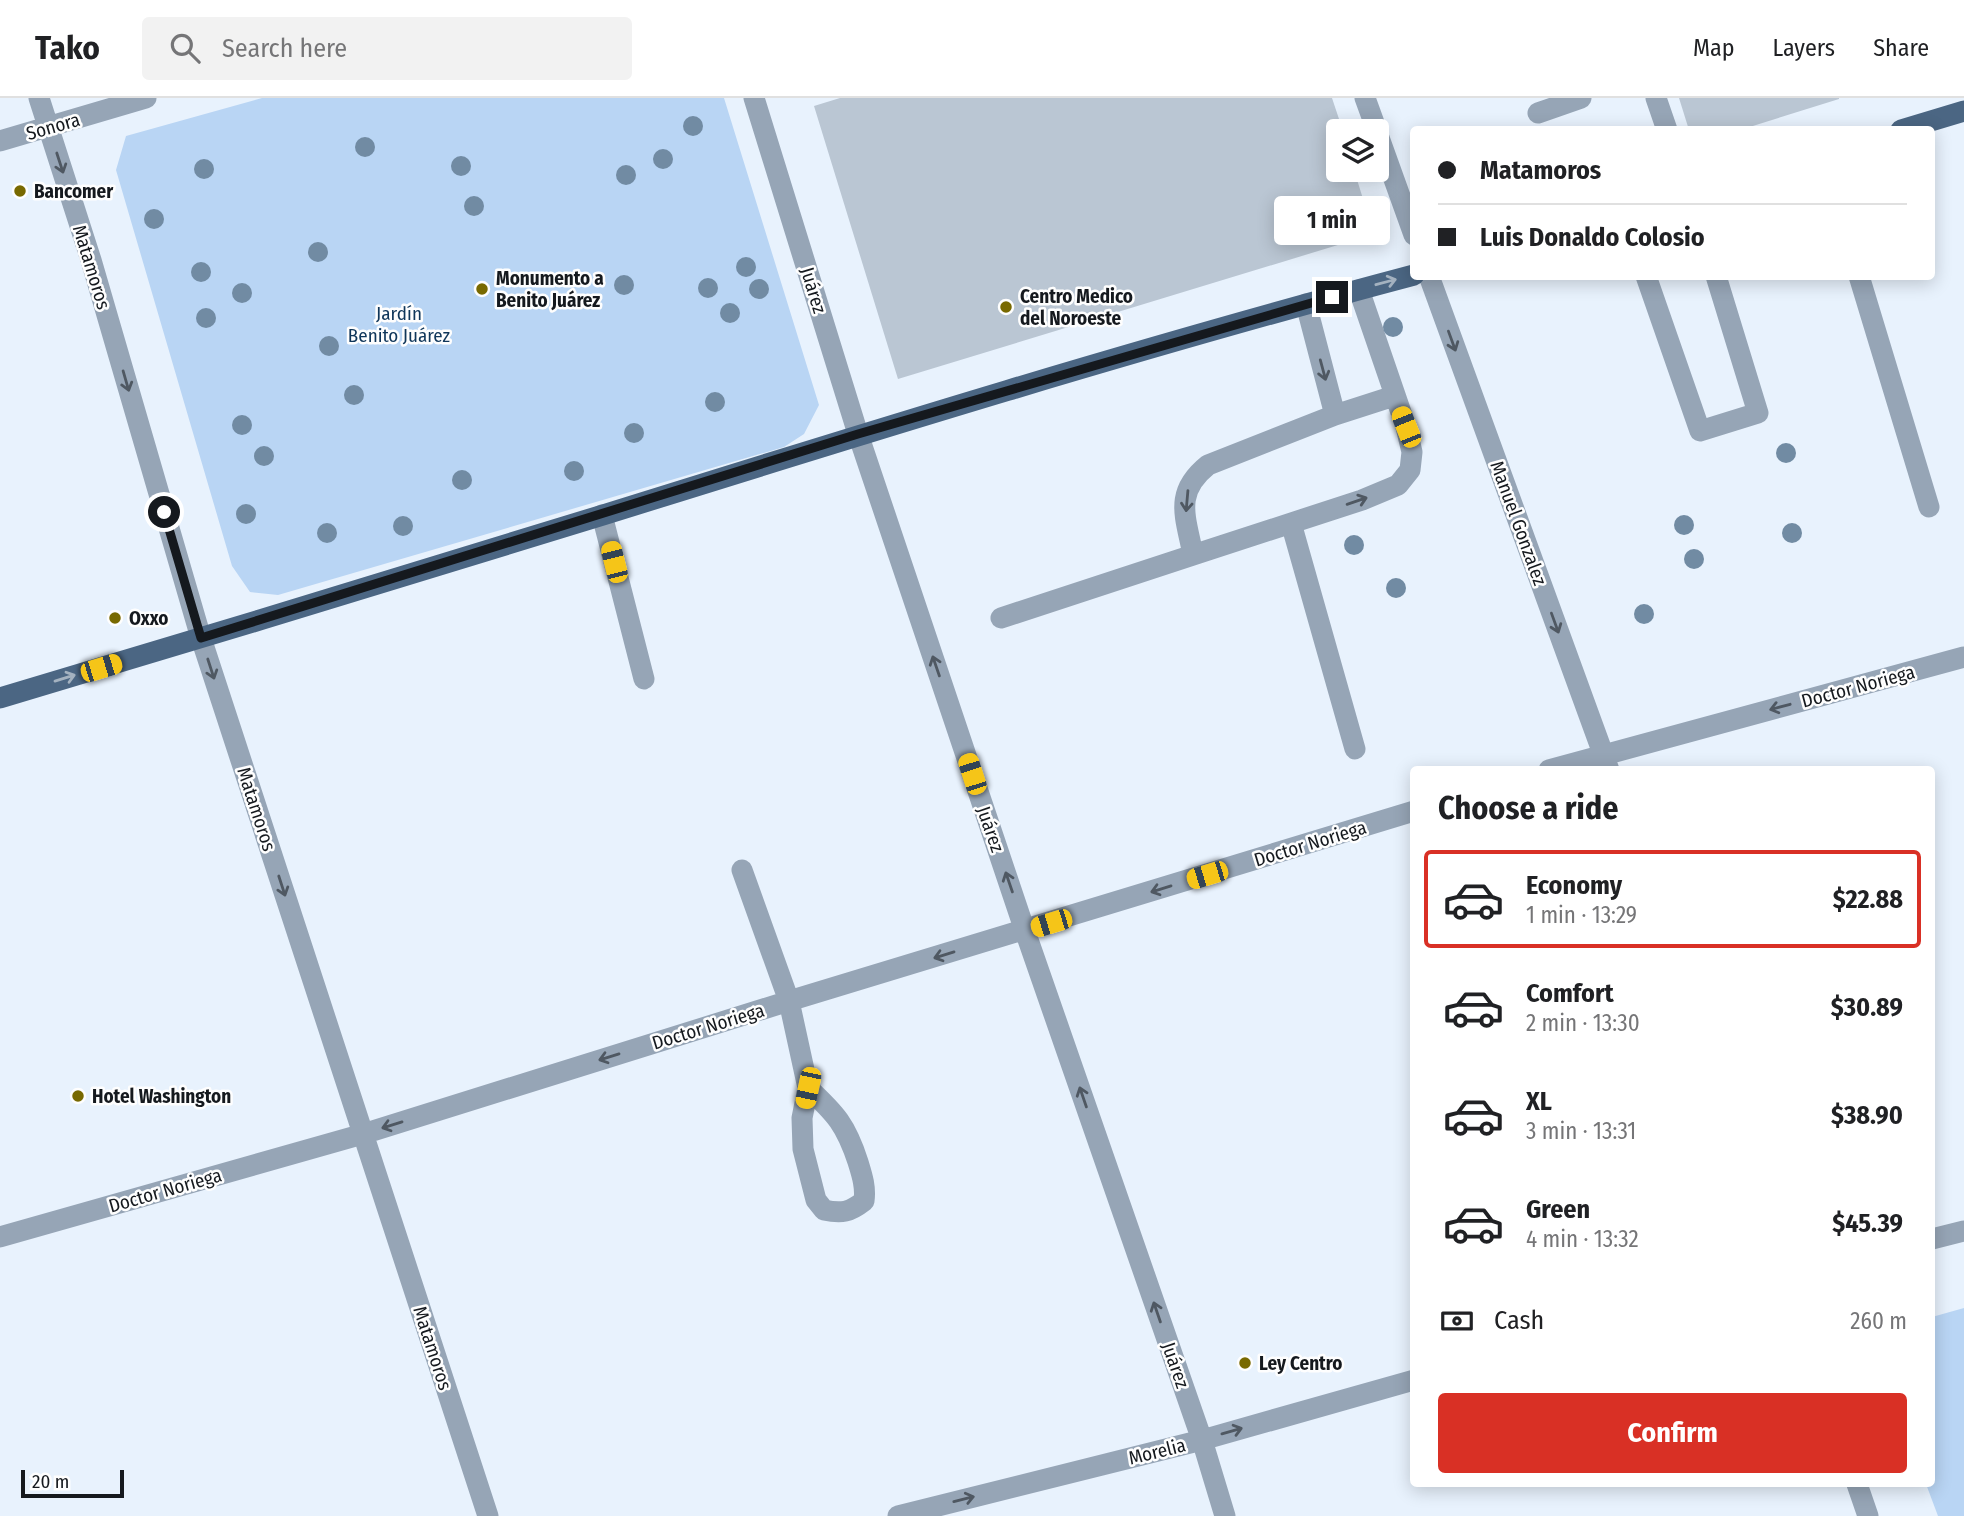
<!DOCTYPE html>
<meta charset="utf-8">
<style>
body{margin:0;font-family:"Fira Sans Condensed",sans-serif;background:#f2f2f2;color:#202124;height:100vh;display:flex;flex-direction:column;font-size:26px;white-space:nowrap}
*{box-sizing:border-box;margin:0}
p{font-size:23px;color:#757577}
.icon{flex:none;width:38px;height:38px;fill:none;stroke:currentColor;stroke-width:2;stroke-linecap:round;stroke-linejoin:round}
.map{position:relative;flex:1;overflow:hidden}
.details{position:absolute;left:1410px;top:668px;width:525px;height:721px;display:flex;flex-direction:column;background:#fff;border-radius:7px;box-shadow:0 4px 18px #0003}
.details>*{flex:none}
.top-card{position:absolute;left:1410px;top:28px;width:525px;height:154px;border-radius:7px;box-shadow:0 4px 18px #0003;display:grid;align-content:center;height:154px;padding:0 28px;background:#fff}
.tools{position:absolute;left:1326px;top:21px;display:grid;gap:14px}
.tools a{display:grid;place-items:center;width:63px;height:63px;border-radius:7px;background:#fff;box-shadow:0 4px 18px #0003;font-size:35px}
.scale{position:absolute;left:21px;bottom:18px;width:103px;box-sizing:border-box;padding-left:7px;border:4px solid #15191e;border-top:0;font-size:19px;line-height:24px;white-space:nowrap;color:#15191e;-webkit-text-stroke:5px #fefefe;paint-order:stroke}
.end{position:absolute;width:32px;height:32px;margin:-16px;border:9px solid #15191e;background:#fff;box-shadow:0 0 0 4px #fff}
.from{border-radius:50%}
.bubble{position:absolute;height:49px;border-radius:7px;background:#fff;box-shadow:0 4px 18px #0003;font-size:23px;font-weight:700;line-height:49px;text-align:center}
.car{position:absolute;width:21px;height:42px;margin:-21px -10px;border-radius:9px;box-shadow:0 0 5px 2px #0007;background:linear-gradient(#f5c518 24%,#345 0 40%,#f5c518 0 76%,#345 0 86%,#f5c518 0)}
.top-card b{display:flex;align-items:center;gap:24px;height:66px;font-size:26px}
.top-card b+b{border-top:2px solid #e0e0e0}
.top-card i{width:18px;height:18px;background:#202124}
ul{padding:0;list-style:none}
li{display:flex;align-items:center;gap:21px;height:98px;margin:0 14px 10px;padding:0 14px;border:4px solid transparent;border-radius:7px}
li div{flex:1}
li b{display:block;font-size:26px}
li em{font-style:normal;font-weight:700}
li.on{border-color:#d93025}
li>.icon{width:63px;height:63px;stroke-width:1.5}
h2{padding:0 28px;font-size:32px;line-height:84px}
.pay{display:flex;align-items:center;gap:18px;height:77px;padding:0 28px;font-size:26px}
.pay p{margin-inline-start:auto}
.action{display:flex;gap:14px;margin-top:auto;padding:14px 28px}
.action a{flex:1;height:80px;border-radius:7px;background:#d93025;color:#fff;font-size:28px;font-weight:700;line-height:80px;text-align:center}
header{display:flex;align-items:center;gap:42px;box-sizing:border-box;height:98px;padding:0 35px;background:#fff;border-bottom:2px solid #e0e0e0}
header strong{font-size:33px}
nav{display:flex;gap:38px;margin-inline-start:auto;font-size:24px}
.search{width:490px;height:63px;background:#f2f2f2;display:flex;align-items:center;gap:18px;box-sizing:border-box;padding:0 24px;border-radius:7px;color:#757577;font-size:26px}
.map>svg:first-child{display:block}
</style>
<header>
<strong>Tako</strong>
<div class="search"><svg class="icon" aria-label="search" viewBox="0 0 24 24"><circle cx="10" cy="10" r="6"/><path d="M15 15l6 6"/></svg>Search here</div>
<nav><a>Map</a><a>Layers</a><a>Share</a></nav>
</header>
<div class="map">
<svg width="1964" height="1418" viewBox="0 0 1964 1418">
<rect width="100%" height="100%" fill="#e8f2fd"/>
<path fill="#b9d5f4" d="M 262,0 L 724,0 L 819,307 L 804,336 L 784,349 L 278,497 L 250,494 L 232,468 L 116,72 L 126,38 Z
M 1964,1210 L 1964,1418 L 1938,1418 L 1926,1386 L 1932,1386 L 1932,1219 Z"/>
<path fill="#bac6d3" d="M 840,0 L 1332,0 L 1343,33 L 1339,33 L 1339,72 L 1354,72 L 1374,136 L 898,281 L 814,8 Z
M 1679,0 L 1839,0 L 1839,1 L 1740,32 L 1689,32 Z"/>
<g fill="none" stroke-linecap="round" stroke-linejoin="round">
<path stroke="#96a5b6" stroke-width="21" d="M 39,0 L 91,162 L 201,540 L 488,1418
M 754,0 L 858,336 L 1025,833 L 1202,1342 L 1225,1418
M 1365,0 L 1377,33
M 1656,0 L 1667,32
M 1538,15 L 1581,0
M 1377,34 L 1414,137
M 0,43 L 146,0
M 1429,178 L 1609,672
M 1646,178 L 1700,333 L 1758,315 L 1716,178
M 1859,178 L 1929,409
M 1306,206 L 1335,317 L 1208,367 C 1173,395 1186,419 1193,457 L 1362,402 L 1398,387 L 1410,372 L 1412,354 L 1406,329 L 1359,192
M 1335,317 L 1394,298
M 602,417 L 644,581
M 1291,425 L 1355,651
M 1001,520 L 1193,457
M 1549,672 L 1964,559
M 742,772 L 789,903 L 808,990 L 802,1020 L 803,1051 L 816,1102 L 824,1112 C 842,1116 850,1114 864,1103 C 866,1089 862,1077 858,1064 C 846,1027 836,1016 808,990
M 0,1139 L 363,1036 L 789,903 L 1414,713
M 1932,1141 L 1964,1133
M 1857,1386 L 1868,1418
M 898,1418 L 1202,1342 L 1414,1282"/>
<path stroke="#4b6683" stroke-width="21" d="M 1901,32 L 1964,13
M 0,600 C 201,540 403,479 603,417 C 872,333 1142,249 1414,177"/>
</g>
<g fill="#718ba3">
<circle cx="693" cy="28" r="10"/>
<circle cx="365" cy="49" r="10"/>
<circle cx="663" cy="61" r="10"/>
<circle cx="461" cy="68" r="10"/>
<circle cx="204" cy="71" r="10"/>
<circle cx="626" cy="77" r="10"/>
<circle cx="474" cy="108" r="10"/>
<circle cx="154" cy="121" r="10"/>
<circle cx="318" cy="154" r="10"/>
<circle cx="746" cy="169" r="10"/>
<circle cx="201" cy="174" r="10"/>
<circle cx="624" cy="187" r="10"/>
<circle cx="708" cy="190" r="10"/>
<circle cx="759" cy="191" r="10"/>
<circle cx="242" cy="195" r="10"/>
<circle cx="730" cy="215" r="10"/>
<circle cx="206" cy="220" r="10"/>
<circle cx="1393" cy="229" r="10"/>
<circle cx="329" cy="248" r="10"/>
<circle cx="354" cy="297" r="10"/>
<circle cx="715" cy="304" r="10"/>
<circle cx="242" cy="327" r="10"/>
<circle cx="634" cy="335" r="10"/>
<circle cx="1786" cy="355" r="10"/>
<circle cx="264" cy="358" r="10"/>
<circle cx="574" cy="373" r="10"/>
<circle cx="462" cy="382" r="10"/>
<circle cx="246" cy="416" r="10"/>
<circle cx="1684" cy="427" r="10"/>
<circle cx="403" cy="428" r="10"/>
<circle cx="327" cy="435" r="10"/>
<circle cx="1792" cy="435" r="10"/>
<circle cx="1354" cy="447" r="10"/>
<circle cx="1694" cy="461" r="10"/>
<circle cx="1396" cy="490" r="10"/>
<circle cx="1644" cy="516" r="10"/>
</g>
<defs><path id="oneway-shaft" d="M-6 0H5M1.5-3L5.5 0L1.5 3" fill="none" stroke-width="1.6" stroke-linecap="round" stroke-linejoin="round" transform="scale(1.75)"/></defs>
<g stroke="#4f5862">
<use href="#oneway-shaft" transform="translate(60 65) rotate(72)"/>
<use href="#oneway-shaft" transform="translate(1452 243) rotate(70)"/>
<use href="#oneway-shaft" transform="translate(1323 272) rotate(75)"/>
<use href="#oneway-shaft" transform="translate(126 283) rotate(74)"/>
<use href="#oneway-shaft" transform="translate(1187 403) rotate(95)"/>
<use href="#oneway-shaft" transform="translate(1357 403) rotate(-19)"/>
<use href="#oneway-shaft" transform="translate(1555 525) rotate(70)"/>
<use href="#oneway-shaft" transform="translate(936 568) rotate(-109)"/>
<use href="#oneway-shaft" transform="translate(211 571) rotate(72)"/>
<use href="#oneway-shaft" transform="translate(1780 609) rotate(165)"/>
<use href="#oneway-shaft" transform="translate(1009 784) rotate(-109)"/>
<use href="#oneway-shaft" transform="translate(282 788) rotate(72)"/>
<use href="#oneway-shaft" transform="translate(1161 791) rotate(163)"/>
<use href="#oneway-shaft" transform="translate(944 857) rotate(163)"/>
<use href="#oneway-shaft" transform="translate(609 959) rotate(163)"/>
<use href="#oneway-shaft" transform="translate(1083 999) rotate(-109)"/>
<use href="#oneway-shaft" transform="translate(392 1027) rotate(163)"/>
<use href="#oneway-shaft" transform="translate(1157 1214) rotate(-109)"/>
<use href="#oneway-shaft" transform="translate(1232 1333) rotate(-16)"/>
<use href="#oneway-shaft" transform="translate(964 1401) rotate(-14)"/>
</g>
<g stroke="#a4b2c0">
<use href="#oneway-shaft" transform="translate(1386 184) rotate(-15)"/>
<use href="#oneway-shaft" transform="translate(65 580) rotate(-17)"/>
</g>
<g fill="none" stroke-linecap="round" stroke-linejoin="round">
<path stroke="#15191e" stroke-width="9" d="M 164,414 L 201,540 L 858,336 L 1332,199"/>
</g>
<g fill="#786900" stroke="#fefefe" stroke-width="2.5">
<circle cx="20" cy="93" r="7"/>
<circle cx="482" cy="191" r="7"/>
<circle cx="1006" cy="209" r="7"/>
<circle cx="115" cy="520" r="7"/>
<circle cx="78" cy="998" r="7"/>
<circle cx="1245" cy="1265" r="7"/>
</g>
<g text-anchor="middle" stroke-width="5" stroke-linejoin="round" paint-order="stroke">
<g font-size="19" fill="#15191e" stroke="#fefefe">
<text transform="translate(53 28) rotate(-16)" y="7">Sonora</text>
<text transform="translate(92 169) rotate(73)" y="7">Matamoros</text>
<text transform="translate(814 192) rotate(73)" y="7">Juárez</text>
<text transform="translate(1519 425) rotate(70)" y="7">Manuel Gonzalez</text>
<text transform="translate(1858 588) rotate(-15)" y="7">Doctor Noriega</text>
<text transform="translate(257 711) rotate(72)" y="7">Matamoros</text>
<text transform="translate(991 731) rotate(71)" y="7">Juárez</text>
<text transform="translate(1310 745) rotate(-17)" y="7">Doctor Noriega</text>
<text transform="translate(708 928) rotate(-17)" y="7">Doctor Noriega</text>
<text transform="translate(165 1092) rotate(-16)" y="7">Doctor Noriega</text>
<text transform="translate(433 1250) rotate(72)" y="7">Matamoros</text>
<text transform="translate(1176 1267) rotate(71)" y="7">Juárez</text>
<text transform="translate(1157 1353) rotate(-14)" y="7">Morelia</text>
</g>
<g font-size="19" font-weight="bold" fill="#15191e" stroke="#fefefe" text-anchor="start">
<text x="34" y="100">Bancomer</text>
<text x="496" y="187">Monumento a<tspan x="496" dy="22">Benito Juárez</tspan></text>
<text x="1020" y="205">Centro Medico<tspan x="1020" dy="22">del Noroeste</tspan></text>
<text x="129" y="527">Oxxo</text>
<text x="92" y="1005">Hotel Washington</text>
<text x="1259" y="1272">Ley Centro</text>
</g>
<g font-size="19" fill="#0f365a" stroke="#fefefe">
<text x="399" y="222">Jardín<tspan x="399" dy="22">Benito Juárez</tspan></text>
</g>
</g>
</svg>
<div class="tools">
<a><svg class="icon" aria-label="layers" viewBox="0 0 24 24"><path d="M12 4l9 5-9 5-9-5zM3 14l9 5 9-5"/></svg></a>
</div>
<div class="scale">20 m</div>
<i class="end from" style="left:164px;top:414px"></i>
<i class="end" style="left:1332px;top:199px"></i>
<div class="bubble" style="left:1274px;top:98px;width:116px">1 min</div>
<i class="car" style="left:1406px;top:329px;rotate:338deg"></i>
<i class="car" style="left:614px;top:464px;rotate:346deg"></i>
<i class="car" style="left:101px;top:570px;rotate:73deg"></i>
<i class="car" style="left:972px;top:676px;rotate:342deg"></i>
<i class="car" style="left:1207px;top:777px;rotate:253deg"></i>
<i class="car" style="left:1051px;top:825px;rotate:253deg"></i>
<i class="car" style="left:808px;top:990px;rotate:192deg"></i>
<div class="top-card">
<b><i class="from"></i>Matamoros</b>
<b><i></i>Luis Donaldo Colosio</b>
</div>
<section class="details">
<h2>Choose a ride</h2>
<ul>
<li class="on"><svg class="icon" aria-label="car" viewBox="0 0 24 24"><path d="M5 17H2v-5l4-1 3-4h7l3 4 3 1v5h-3M9 17h6M6 11h13"/><circle cx="7" cy="17" r="2"/><circle cx="17" cy="17" r="2"/></svg><div><b>Economy</b><p>1 min · 13:29</p></div><em>$22.88</em></li>
<li><svg class="icon" aria-label="car" viewBox="0 0 24 24"><path d="M5 17H2v-5l4-1 3-4h7l3 4 3 1v5h-3M9 17h6M6 11h13"/><circle cx="7" cy="17" r="2"/><circle cx="17" cy="17" r="2"/></svg><div><b>Comfort</b><p>2 min · 13:30</p></div><em>$30.89</em></li>
<li><svg class="icon" aria-label="car" viewBox="0 0 24 24"><path d="M5 17H2v-5l4-1 3-4h7l3 4 3 1v5h-3M9 17h6M6 11h13"/><circle cx="7" cy="17" r="2"/><circle cx="17" cy="17" r="2"/></svg><div><b>XL</b><p>3 min · 13:31</p></div><em>$38.90</em></li>
<li><svg class="icon" aria-label="car" viewBox="0 0 24 24"><path d="M5 17H2v-5l4-1 3-4h7l3 4 3 1v5h-3M9 17h6M6 11h13"/><circle cx="7" cy="17" r="2"/><circle cx="17" cy="17" r="2"/></svg><div><b>Green</b><p>4 min · 13:32</p></div><em>$45.39</em></li>
</ul>
<div class="pay"><svg class="icon" aria-label="cash" viewBox="0 0 24 24"><path d="M3 7h18v10H3z"/><circle cx="12" cy="12" r="2"/></svg>Cash<p>260 m</p></div>
<div class="action"><a>Confirm</a></div>
</section>
</div>
